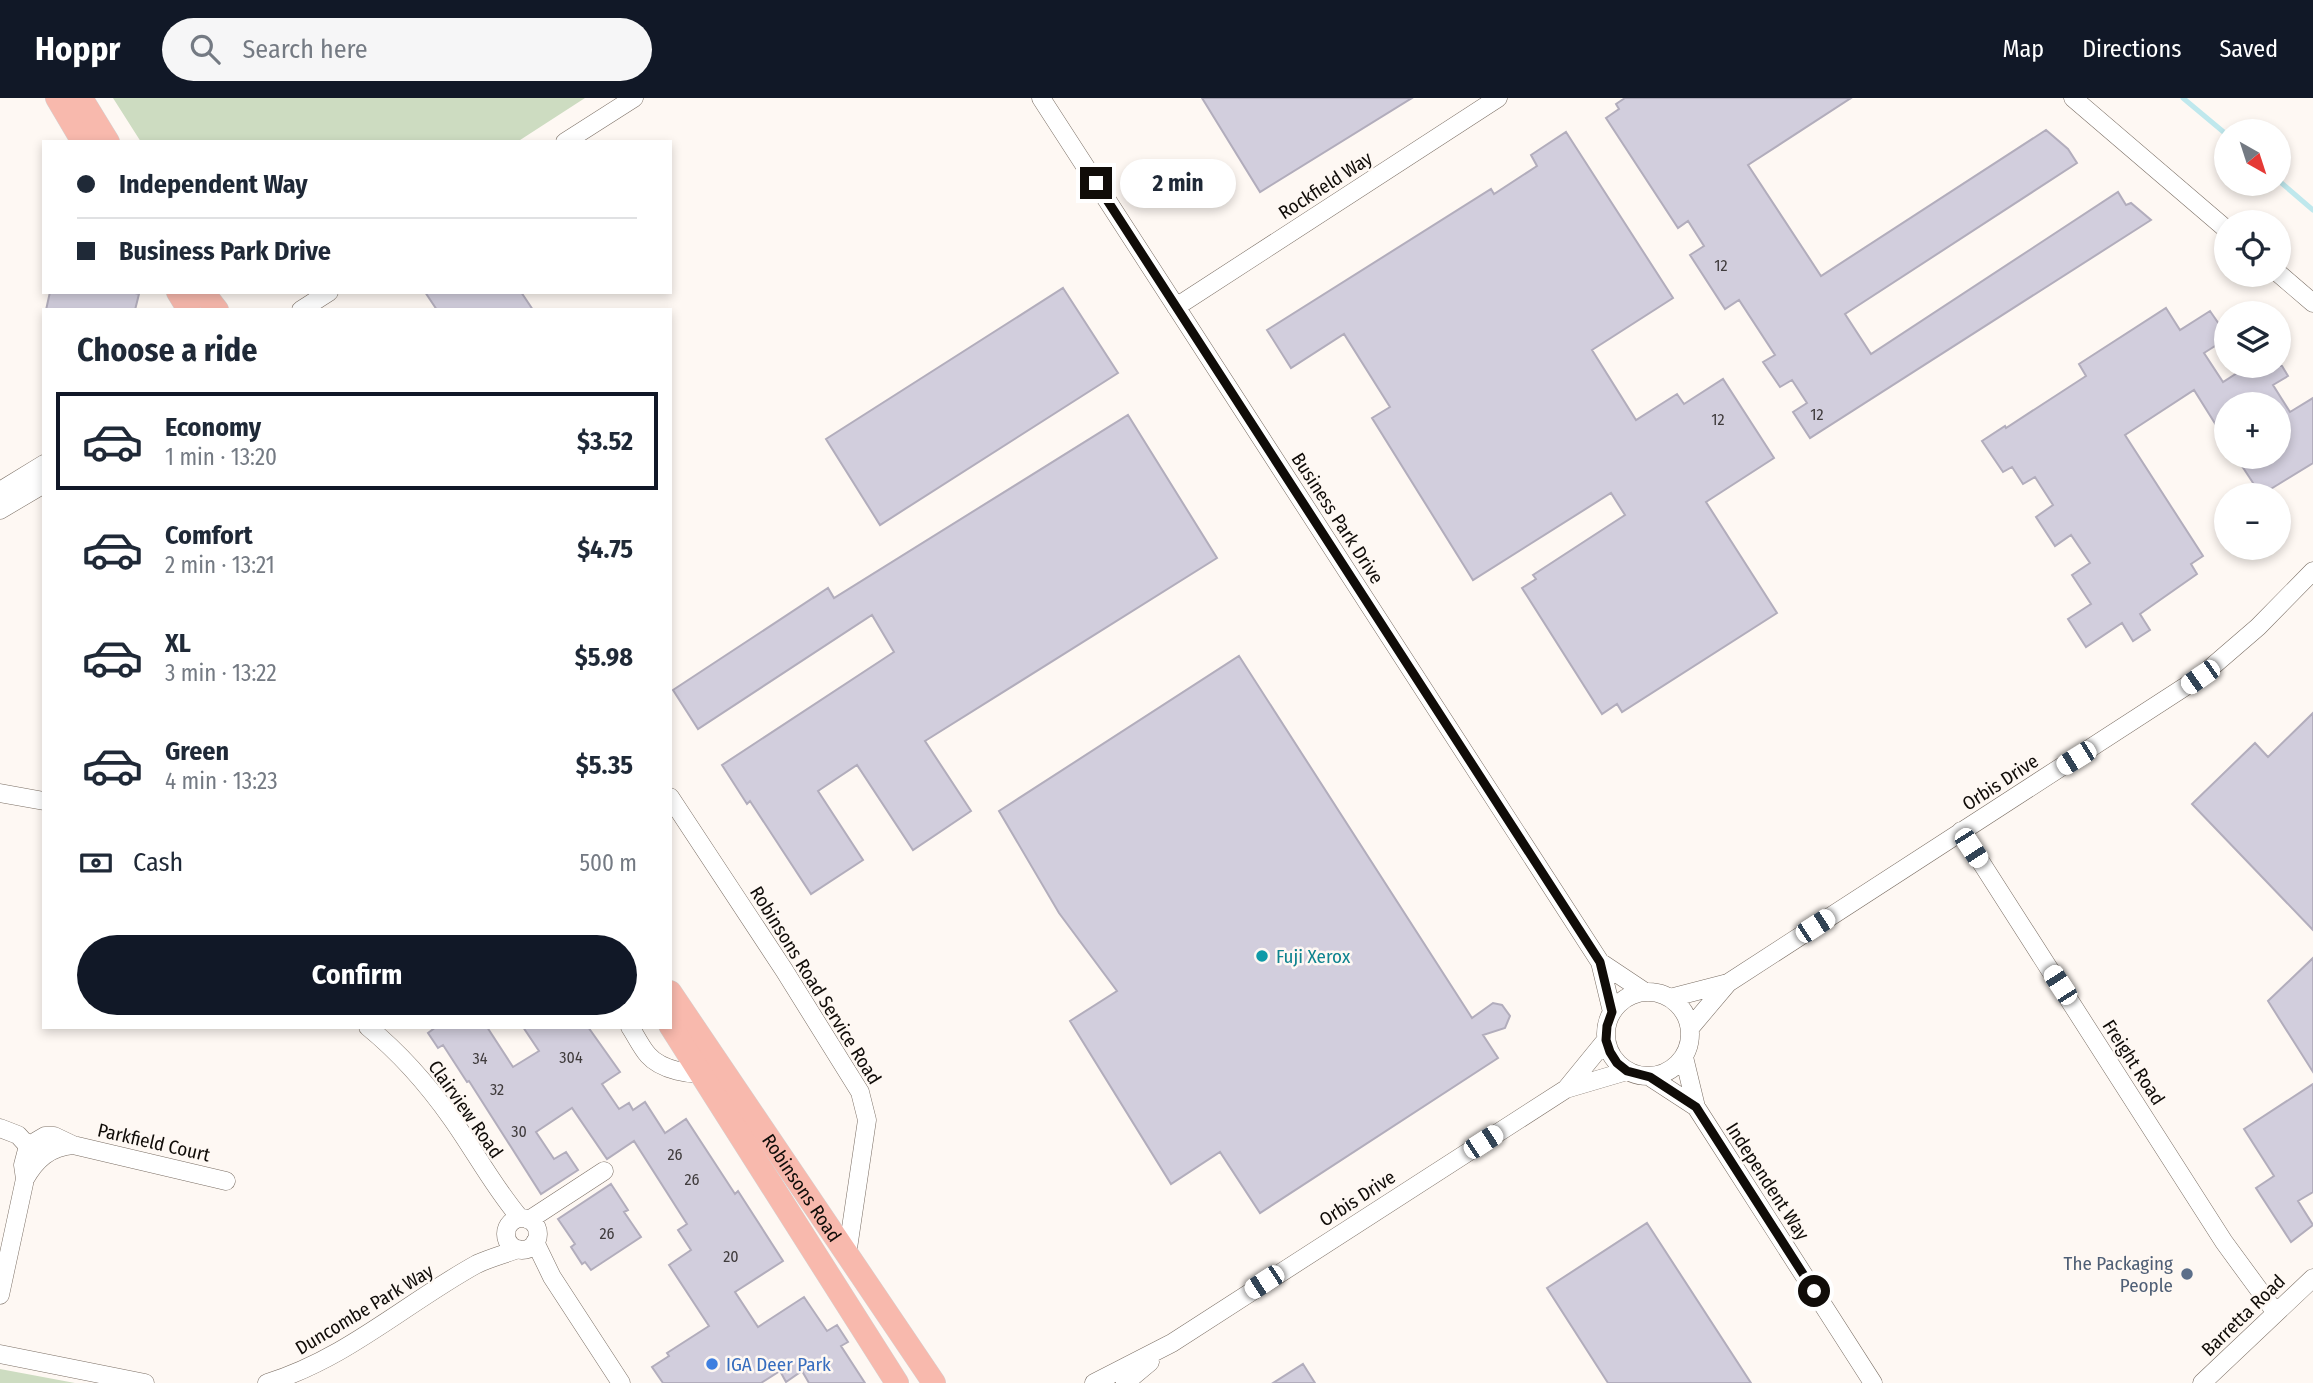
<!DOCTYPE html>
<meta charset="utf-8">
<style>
body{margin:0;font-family:"Fira Sans Condensed",sans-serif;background:#f6f6f7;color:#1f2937;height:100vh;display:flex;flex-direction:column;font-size:26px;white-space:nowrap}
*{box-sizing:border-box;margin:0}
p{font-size:23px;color:#747a83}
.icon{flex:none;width:38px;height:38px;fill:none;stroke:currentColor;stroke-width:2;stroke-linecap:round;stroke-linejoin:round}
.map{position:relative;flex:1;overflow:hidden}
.sheet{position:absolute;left:42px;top:210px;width:630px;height:721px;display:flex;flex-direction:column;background:#fff;border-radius:0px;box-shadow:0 4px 10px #0003}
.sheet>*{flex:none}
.banner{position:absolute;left:42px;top:42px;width:630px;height:154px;border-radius:0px;box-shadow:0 4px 10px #0003;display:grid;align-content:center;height:154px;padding:0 35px;background:#fff}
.needle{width:46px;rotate:141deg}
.controls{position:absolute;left:2214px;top:21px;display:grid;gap:14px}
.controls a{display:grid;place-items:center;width:77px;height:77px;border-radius:50%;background:#fff;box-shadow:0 4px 10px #0003;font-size:35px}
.end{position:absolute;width:32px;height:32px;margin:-16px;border:9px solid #100c08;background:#fff;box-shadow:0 0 0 4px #fff}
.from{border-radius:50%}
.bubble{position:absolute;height:49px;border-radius:24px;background:#fff;box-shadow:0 4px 10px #0003;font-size:23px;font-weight:700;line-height:49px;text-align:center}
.car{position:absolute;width:21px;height:42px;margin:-21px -10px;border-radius:9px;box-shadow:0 0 5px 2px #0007;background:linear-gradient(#fff 24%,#345 0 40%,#fff 0 76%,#345 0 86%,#fff 0)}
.banner b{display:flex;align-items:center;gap:24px;height:66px;font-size:26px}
.banner b+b{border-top:2px solid #e0e1e3}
.banner i{width:18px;height:18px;background:#1f2937}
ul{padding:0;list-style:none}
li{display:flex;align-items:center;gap:21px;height:98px;margin:0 14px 10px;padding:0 21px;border:4px solid transparent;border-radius:0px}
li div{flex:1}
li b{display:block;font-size:26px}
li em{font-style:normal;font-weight:700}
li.selected{border-color:#111827}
li>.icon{width:63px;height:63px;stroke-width:1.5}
h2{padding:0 35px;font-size:32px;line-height:84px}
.pay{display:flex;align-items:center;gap:18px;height:77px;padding:0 35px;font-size:26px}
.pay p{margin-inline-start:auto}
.button{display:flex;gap:14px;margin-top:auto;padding:14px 35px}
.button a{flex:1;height:80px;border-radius:42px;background:#111827;color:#fff;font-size:28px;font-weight:700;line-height:80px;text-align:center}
header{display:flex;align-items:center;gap:42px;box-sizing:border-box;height:98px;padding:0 35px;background:#111827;color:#fff}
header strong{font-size:33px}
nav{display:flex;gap:38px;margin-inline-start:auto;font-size:24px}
.search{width:490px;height:63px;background:#f6f6f7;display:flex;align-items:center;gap:18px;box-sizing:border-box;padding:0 24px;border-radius:38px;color:#747a83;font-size:26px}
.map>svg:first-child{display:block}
</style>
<header>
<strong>Hoppr</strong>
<div class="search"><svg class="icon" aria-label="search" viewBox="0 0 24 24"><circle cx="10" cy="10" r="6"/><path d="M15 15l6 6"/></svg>Search here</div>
<nav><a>Map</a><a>Directions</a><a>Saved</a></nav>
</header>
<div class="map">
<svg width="2313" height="1285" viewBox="0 0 2313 1285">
<rect width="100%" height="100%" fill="#fef8f3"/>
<path fill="#cddcc1" d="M 113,0 L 585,0 L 517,44 L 141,44 Z
M 0,1271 L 75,1285 L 0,1285 Z"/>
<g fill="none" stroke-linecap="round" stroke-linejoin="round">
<path stroke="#bfe8ed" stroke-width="5" d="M 2183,0 L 2226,36
M 2278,82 L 2313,112"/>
</g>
<path fill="#d2cedd" stroke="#b2adbc" stroke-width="2" d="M 1202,0 L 1412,0 L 1260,94 Z
M 1625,0 L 1851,0 L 1748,67 L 1821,178 L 2046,32 L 2068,51 L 2077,65 L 1845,216 L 1871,256 L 2118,94 L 2126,107 L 2131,105 L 2151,122 L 1810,340 L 1793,314 L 1807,305 L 1792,282 L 1780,289 L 1763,264 L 1775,257 L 1739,202 L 1725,211 L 1690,157 L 1704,148 L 1688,123 L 1678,130 L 1606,20 L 1619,11 L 1616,6 Z
M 1566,34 L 1673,200 L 1592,252 L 1636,322 L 1677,296 L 1684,306 L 1723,281 L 1774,360 L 1706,404 L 1777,515 L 1622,614 L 1617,606 L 1602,616 L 1522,490 L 1536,481 L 1533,477 L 1625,417 L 1611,395 L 1473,482 L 1372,320 L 1390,309 L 1344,236 L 1291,270 L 1267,232 L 1491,91 L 1494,96 L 1537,68 L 1531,57 Z
M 1063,190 L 1118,275 L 880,427 L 826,341 Z
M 50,194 L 131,194 L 139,196 L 135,212 L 46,212 Z
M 425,194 L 521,194 L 533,212 L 437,212 Z
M 2166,210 L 2180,232 L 2210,213 L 2219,226 L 2226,221 L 2226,241 L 2204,255 L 2223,284 L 2248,268 L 2282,268 L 2288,278 L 2273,287 L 2290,314 L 2313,300 L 2313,365 L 2261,397 L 2236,359 L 2278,359 L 2278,306 L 2226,306 L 2226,343 L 2194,292 L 2125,337 L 2203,458 L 2191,466 L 2197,476 L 2140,516 L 2150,532 L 2133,543 L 2122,525 L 2086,549 L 2068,521 L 2091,506 L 2072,477 L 2090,465 L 2071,437 L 2055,448 L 2036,419 L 2053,407 L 2035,379 L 2023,386 L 2012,369 L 2003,374 L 1982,343 L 2005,328 L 2006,330 L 2086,278 L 2079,266 Z
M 1128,317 L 1217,460 L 925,643 L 971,713 L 913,752 L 857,667 L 818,693 L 863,762 L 811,796 L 750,703 L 747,706 L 722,667 L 894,554 L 872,517 L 698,631 L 673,592 L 828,490 L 834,500 Z
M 1239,558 L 1472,920 L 1493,905 L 1502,907 L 1510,918 L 1505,930 L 1483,937 L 1498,960 L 1260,1115 L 1220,1054 L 1171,1086 L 1070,923 L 1117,893 L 1059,815 L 999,713 Z
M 2313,615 L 2313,832 L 2192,706 L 2255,645 L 2268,659 Z
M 2313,860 L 2313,974 L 2268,903 Z
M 436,929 L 487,929 L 513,969 L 539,953 L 523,929 L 588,929 L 620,974 L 602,986 L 619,1011 L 629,1005 L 633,1012 L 645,1004 L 665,1035 L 686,1021 L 735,1096 L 738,1093 L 783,1163 L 735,1194 L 758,1229 L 804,1199 L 827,1233 L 837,1227 L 848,1244 L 841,1248 L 865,1285 L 809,1285 L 802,1273 L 786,1284 L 780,1273 L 761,1285 L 663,1285 L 652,1269 L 669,1258 L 667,1255 L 709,1228 L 669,1167 L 691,1152 L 678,1132 L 687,1126 L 634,1043 L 607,1061 L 572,1010 L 536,1034 L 554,1061 L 566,1054 L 578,1072 L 541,1096 L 469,983 L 467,984 L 443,947 L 438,950 L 428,935 Z
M 2313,986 L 2313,1094 L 2298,1103 L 2313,1127 L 2291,1144 L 2256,1090 L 2274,1078 L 2244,1031 Z
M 611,1086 L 628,1112 L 624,1114 L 641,1139 L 591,1172 L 585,1164 L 582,1166 L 571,1149 L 575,1146 L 558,1121 Z
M 1647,1125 L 1751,1285 L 1608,1285 L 1547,1190 Z
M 1303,1266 L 1315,1285 L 1273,1285 Z"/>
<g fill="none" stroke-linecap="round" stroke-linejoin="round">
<defs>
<path id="minor" d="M 1041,0 L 1600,864 L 1612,914
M 2073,0 L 2226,131
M 565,44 L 634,0
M 2278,175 L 2313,205
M 1176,209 L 1498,0
M 301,212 L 329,194
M 0,393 L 44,366
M 0,412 L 44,386
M 0,695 L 44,703
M 670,699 L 784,872 L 860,994 L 867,1022 L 847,1157
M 1961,733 L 2224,1144 L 2276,1215
M 1600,864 L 1645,894
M1606 936a42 42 0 1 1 84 0a42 42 0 1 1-84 0Z
M 1670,900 L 1728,885
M 368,929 C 401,956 428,987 452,1021 C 476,1055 493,1088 520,1120
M 630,929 C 636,938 641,949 648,957 C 660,971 693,980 709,972
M 1690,930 L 1728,885 L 2200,579 L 2258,529 L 2313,473
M 1684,959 L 1696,1009 L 1873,1285
M 1650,979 L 1696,1009
M 1566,991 L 1627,973
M 0,1030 L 18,1037 L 28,1048
M 25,1081 C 36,1061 50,1049 73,1047
M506 1136a16 16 0 1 1 32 0a16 16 0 1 1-32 0Z
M 529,1122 L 604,1073
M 535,1144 L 552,1179 L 621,1285
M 0,1197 L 25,1081 L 23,1067 L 28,1048 L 45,1038 L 54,1038 L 73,1047 L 226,1083
M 0,1256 L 145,1285
M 267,1285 C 346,1261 406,1205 477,1166 C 490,1160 505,1156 518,1151
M 1094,1285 L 1172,1245 L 1566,991 L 1606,942
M 1125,1285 L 1150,1264
M 2202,1285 L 2313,1180"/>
<g id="major">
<path d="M 57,0 L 83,44"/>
<path d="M 81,0 L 108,44"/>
<path d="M 178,194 L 189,212"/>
<path d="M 203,194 L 217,212"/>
<path id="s1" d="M 670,894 L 934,1285"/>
<path d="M 670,927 L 897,1285"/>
</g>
</defs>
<use href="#minor" stroke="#7b6f65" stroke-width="19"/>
<use href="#major" stroke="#d4d3d3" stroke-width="24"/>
<use href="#minor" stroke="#fff" stroke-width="18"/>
<use href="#major" stroke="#f8b9ad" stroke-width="23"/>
</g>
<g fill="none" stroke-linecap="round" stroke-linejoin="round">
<path stroke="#100c08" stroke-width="9" d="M 1096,85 L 1600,864 L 1612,914 L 1607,928 L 1606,942 L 1610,954 L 1617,965 L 1627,973 L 1650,979 L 1696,1009 L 1814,1193"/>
</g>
<circle fill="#0f9aa8" stroke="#fef8f3" stroke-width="2.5" cx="1262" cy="858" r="7"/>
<circle fill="#5c6f8a" stroke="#fef8f3" stroke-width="2.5" cx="2187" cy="1176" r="7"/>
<circle fill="#3f7fe0" stroke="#fef8f3" stroke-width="2.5" cx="712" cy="1266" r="7"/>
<g text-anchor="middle" stroke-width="5" stroke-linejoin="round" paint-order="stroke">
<g font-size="16" fill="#403c3d">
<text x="1721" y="173">12</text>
<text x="1817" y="322">12</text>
<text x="1718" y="327">12</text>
<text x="571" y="965">304</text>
<text x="480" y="966">34</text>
<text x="497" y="997">32</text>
<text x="519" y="1039">30</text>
<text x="675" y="1062">26</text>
<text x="692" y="1087">26</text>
<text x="607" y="1141">26</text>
<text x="731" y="1164">20</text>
</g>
<g font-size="19" fill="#100c08" stroke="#fef8f3">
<text transform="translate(1325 87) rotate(-33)" y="7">Rockfield Way</text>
<text transform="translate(1338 420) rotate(57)" y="7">Business Park Drive</text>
<text transform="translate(2000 684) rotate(-33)" y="7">Orbis Drive</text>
<text transform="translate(816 887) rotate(58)" y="7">Robinsons Road Service Road</text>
<text transform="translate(2134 964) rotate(57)" y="7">Freight Road</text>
<text transform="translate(466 1011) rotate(55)" y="7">Clairview Road</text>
<text transform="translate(154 1044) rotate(13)" y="7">Parkfield Court</text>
<text transform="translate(1768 1083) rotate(57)" y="7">Independent Way</text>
<text dy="7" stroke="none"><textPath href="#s1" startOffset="236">Robinsons Road</textPath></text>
<text transform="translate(1357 1100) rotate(-33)" y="7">Orbis Drive</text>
<text transform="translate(364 1211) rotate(-31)" y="7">Duncombe Park Way</text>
<text transform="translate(2243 1217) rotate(-44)" y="7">Barretta Road</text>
</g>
<g font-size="19" fill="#0d838f" stroke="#fef8f3" text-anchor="start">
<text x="1276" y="865">Fuji Xerox</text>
</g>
<g font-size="19" fill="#4e5e75" stroke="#fef8f3" text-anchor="end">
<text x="2173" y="1172">The Packaging<tspan x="2173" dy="22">People</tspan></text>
</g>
<g font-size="19" fill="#366cbe" stroke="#fef8f3" text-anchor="start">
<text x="726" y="1273">IGA Deer Park</text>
</g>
</g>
</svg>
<div class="controls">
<a><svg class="needle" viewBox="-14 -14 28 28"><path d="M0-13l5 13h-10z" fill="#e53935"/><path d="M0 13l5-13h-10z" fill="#747a83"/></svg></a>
<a><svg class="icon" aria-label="locate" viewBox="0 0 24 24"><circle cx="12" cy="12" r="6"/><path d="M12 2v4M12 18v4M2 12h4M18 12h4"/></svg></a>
<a><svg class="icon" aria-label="layers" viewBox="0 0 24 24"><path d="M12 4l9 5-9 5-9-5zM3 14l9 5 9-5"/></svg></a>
<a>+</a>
<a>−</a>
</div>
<i class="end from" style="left:1814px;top:1193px"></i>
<i class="end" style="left:1096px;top:85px"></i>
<div class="bubble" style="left:1120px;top:61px;width:116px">2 min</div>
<i class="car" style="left:2200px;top:579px;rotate:235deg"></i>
<i class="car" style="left:2076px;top:660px;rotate:238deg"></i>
<i class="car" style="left:1971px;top:750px;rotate:147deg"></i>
<i class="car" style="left:1815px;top:828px;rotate:57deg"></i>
<i class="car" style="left:2060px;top:887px;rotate:327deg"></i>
<i class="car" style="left:1483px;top:1044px;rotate:57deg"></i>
<i class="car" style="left:1264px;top:1184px;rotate:237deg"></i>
<div class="banner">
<b><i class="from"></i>Independent Way</b>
<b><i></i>Business Park Drive</b>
</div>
<section class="sheet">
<h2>Choose a ride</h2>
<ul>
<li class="selected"><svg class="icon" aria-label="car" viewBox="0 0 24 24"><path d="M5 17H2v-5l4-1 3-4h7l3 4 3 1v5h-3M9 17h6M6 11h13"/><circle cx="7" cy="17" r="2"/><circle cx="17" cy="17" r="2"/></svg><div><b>Economy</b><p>1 min · 13:20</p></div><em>$3.52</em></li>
<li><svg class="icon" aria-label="car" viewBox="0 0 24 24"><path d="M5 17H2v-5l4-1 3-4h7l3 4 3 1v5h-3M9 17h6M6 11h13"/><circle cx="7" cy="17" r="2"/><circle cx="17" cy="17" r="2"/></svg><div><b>Comfort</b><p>2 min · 13:21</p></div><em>$4.75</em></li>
<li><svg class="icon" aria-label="car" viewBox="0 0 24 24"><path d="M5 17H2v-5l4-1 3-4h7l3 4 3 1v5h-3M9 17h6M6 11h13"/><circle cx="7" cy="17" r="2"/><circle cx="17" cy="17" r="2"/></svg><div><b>XL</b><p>3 min · 13:22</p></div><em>$5.98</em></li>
<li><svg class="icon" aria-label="car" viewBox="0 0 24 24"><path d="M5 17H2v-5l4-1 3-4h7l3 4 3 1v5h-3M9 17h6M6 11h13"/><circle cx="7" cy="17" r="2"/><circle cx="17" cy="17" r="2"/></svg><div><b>Green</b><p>4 min · 13:23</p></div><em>$5.35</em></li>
</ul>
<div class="pay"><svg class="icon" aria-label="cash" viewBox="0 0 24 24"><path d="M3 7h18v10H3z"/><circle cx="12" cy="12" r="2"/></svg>Cash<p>500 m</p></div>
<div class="button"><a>Confirm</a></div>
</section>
</div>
